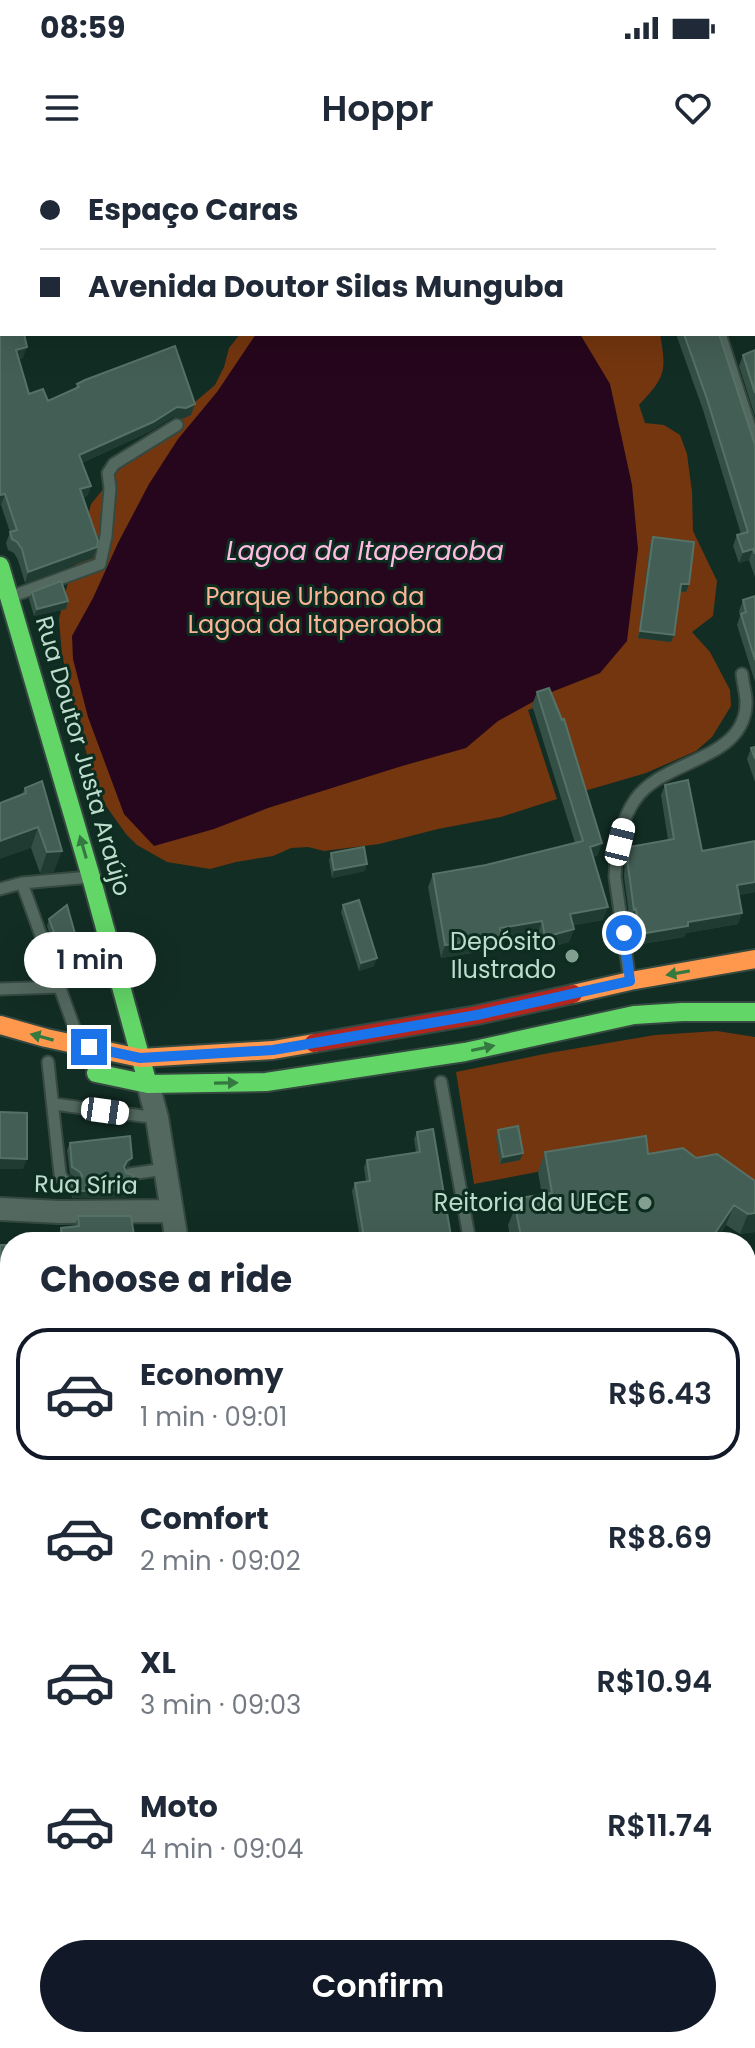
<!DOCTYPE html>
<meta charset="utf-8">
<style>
body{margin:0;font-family:Poppins,sans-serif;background:#f6f6f7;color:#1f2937;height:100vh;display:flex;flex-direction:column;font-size:30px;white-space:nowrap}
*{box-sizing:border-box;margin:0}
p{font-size:26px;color:#747a83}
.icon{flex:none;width:44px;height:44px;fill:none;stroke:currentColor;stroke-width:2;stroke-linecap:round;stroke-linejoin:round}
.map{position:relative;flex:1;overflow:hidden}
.sheet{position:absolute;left:0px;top:1072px;width:756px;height:816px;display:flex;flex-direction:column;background:#fff;border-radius:32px 32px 0 0;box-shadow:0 8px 32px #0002}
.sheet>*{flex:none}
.guide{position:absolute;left:0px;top:0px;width:756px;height:176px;box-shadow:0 8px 32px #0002;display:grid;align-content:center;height:176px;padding:0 40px;background:#fff}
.end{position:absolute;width:36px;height:36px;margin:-18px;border:10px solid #1a73e8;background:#fff;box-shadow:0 0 0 4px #fff}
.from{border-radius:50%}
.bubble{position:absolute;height:56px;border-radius:28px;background:#fff;box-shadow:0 8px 32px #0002;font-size:26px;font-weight:600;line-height:56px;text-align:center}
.car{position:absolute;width:24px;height:48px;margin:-24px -12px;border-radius:10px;box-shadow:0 0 6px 2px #0007;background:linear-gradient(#fff 24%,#345 0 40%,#fff 0 76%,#345 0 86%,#fff 0)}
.guide b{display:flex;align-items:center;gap:28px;height:76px;font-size:30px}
.guide b+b{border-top:2px solid #e0e1e3}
.guide i{width:20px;height:20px;background:#1f2937}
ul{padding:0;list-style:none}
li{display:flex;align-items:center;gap:24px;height:132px;margin:0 16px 12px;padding:0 24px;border:4px solid transparent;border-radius:32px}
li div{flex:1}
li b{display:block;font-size:30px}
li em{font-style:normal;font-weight:600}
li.on{border-color:#111827}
li>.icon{width:72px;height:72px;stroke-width:1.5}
h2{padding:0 40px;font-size:36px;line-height:96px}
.action{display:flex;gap:16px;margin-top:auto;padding:16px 40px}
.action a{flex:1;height:92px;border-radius:48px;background:#111827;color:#fff;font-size:32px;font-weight:600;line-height:92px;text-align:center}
.status{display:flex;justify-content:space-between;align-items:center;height:56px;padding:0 40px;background:#fff;direction:ltr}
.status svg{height:22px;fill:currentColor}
header{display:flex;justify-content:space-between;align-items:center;height:104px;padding:0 40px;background:#fff;font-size:36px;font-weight:600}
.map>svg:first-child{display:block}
</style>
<div class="status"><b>08:59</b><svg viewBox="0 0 49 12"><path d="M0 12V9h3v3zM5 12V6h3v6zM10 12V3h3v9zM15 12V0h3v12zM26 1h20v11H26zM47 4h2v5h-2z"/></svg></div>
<header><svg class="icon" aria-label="menu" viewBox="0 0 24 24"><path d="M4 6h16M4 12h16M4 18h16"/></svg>Hoppr<svg class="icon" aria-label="heart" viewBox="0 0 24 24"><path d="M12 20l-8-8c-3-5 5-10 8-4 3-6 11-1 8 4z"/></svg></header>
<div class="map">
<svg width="755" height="1888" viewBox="0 0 755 1888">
<rect width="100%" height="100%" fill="#122d24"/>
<path fill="#74360f" d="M 240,174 L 660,174 C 667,212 665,217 639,245 L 645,263 L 664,265 L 680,275 L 687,294 L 692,332 L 693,371 L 717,421 L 713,456 L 692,472 L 710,492 L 730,530 L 731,546 L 712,577 L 696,591 L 646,613 L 581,632 L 550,542 L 528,550 L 557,639 L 501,657 L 438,669 L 379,684 L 324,691 L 308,687 L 291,688 L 273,696 L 236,702 L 210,709 L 167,702 L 137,685 L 126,674 L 106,646 L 94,619 L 83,581 L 62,495 L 59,459 L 69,418 L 79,395 L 91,344 L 127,300 L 215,225 L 224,207 L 229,188 Z
M 717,871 L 755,877 L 755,1044 L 562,1000 L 537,1012 L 474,1024 L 456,912 L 549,893 L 655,875 Z
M 746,1610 L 755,1670 L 755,1739 L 746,1741 Z
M 755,1783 L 755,1888 L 643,1888 L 629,1878 L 746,1878 L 746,1784 Z
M 316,1878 L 496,1878 L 497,1888 L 317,1888 Z"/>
<path fill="#26061c" d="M 256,174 L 580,174 L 610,224 L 632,325 L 638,389 L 627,481 L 600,513 L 549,533 L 498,561 L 466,588 L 402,606 L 268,648 L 214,669 L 154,686 L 124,654 L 88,557 L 73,499 L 72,476 L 93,438 L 118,383 L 149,324 L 178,279 L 217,232 Z"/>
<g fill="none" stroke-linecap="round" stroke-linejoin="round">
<defs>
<path id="lane" d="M 666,0 L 667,2
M 754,163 L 755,163
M 720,174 L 755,283
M 10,437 L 100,404 L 106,376 L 110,328 L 108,313 L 114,304 L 177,265
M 22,723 L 90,717
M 0,729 L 22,723 L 78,878
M 629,815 L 615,717 C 616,692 620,661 635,640 C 663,598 749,601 746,539 C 745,531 743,522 742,514
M 0,829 L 60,827
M 48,902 L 60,1014 L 63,1020 L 71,1024
M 441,922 L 470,1082
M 54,944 L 157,958
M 130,1014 L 165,1009
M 746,1171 L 755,1169
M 746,1249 L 755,1242
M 746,1418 L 751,1393 L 755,1386
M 746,1496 L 755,1570
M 746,1767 L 755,1766
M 601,1878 L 602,1888"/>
<path id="street" d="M 126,0 L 126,2
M 143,2 L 148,0
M 0,55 L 2,55
M 148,924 L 157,958 L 177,1082
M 0,1049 L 59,1052 L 171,1051
M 0,1258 L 10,1258
M 0,1474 L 10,1474
M 0,1689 L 10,1689
M 70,1878 L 71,1888
M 302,1878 L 303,1888"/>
<path id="fast" d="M 0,406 L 91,717 L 147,921
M 96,913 L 148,924 L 266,922 L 465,892 L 634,855 L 682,852 L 755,852"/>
<path id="slow" d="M 573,834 L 630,821 L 755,799
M 0,865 L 46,878 L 140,898 L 273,890 L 314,883"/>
<path id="jam" d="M 314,883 L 477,855 L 573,834"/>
</defs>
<use href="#lane" stroke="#354941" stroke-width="15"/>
<use href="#street" stroke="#354941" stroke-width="26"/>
<use href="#fast" stroke="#354941" stroke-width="22"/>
<use href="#slow" stroke="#354941" stroke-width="22"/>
<use href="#jam" stroke="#354941" stroke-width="22"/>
<path stroke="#4f635b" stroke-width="4" stroke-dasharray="6 4" stroke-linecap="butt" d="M 646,1878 L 660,1888
M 669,1888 L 684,1885"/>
<use href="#lane" stroke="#536960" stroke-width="11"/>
<use href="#street" stroke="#536960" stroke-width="22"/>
<use href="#fast" stroke="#63d668" stroke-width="18"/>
<use href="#slow" stroke="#ff974d" stroke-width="18"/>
<use href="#jam" stroke="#b3261e" stroke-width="18"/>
</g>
<path fill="#344f45" d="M 0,92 L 23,198 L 19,199 L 29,234 L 48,241 L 75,229 L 77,224 L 195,244 L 191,255 L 182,259 L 173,257 L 149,272 L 82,303 L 91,326 L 87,336 L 83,338 L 97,387 L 93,398 L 25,423 L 18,400 L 14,393 L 8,390 L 6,383 L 10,372 L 1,345 L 0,345 Z
M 676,174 L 719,174 L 755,285 L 755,417 L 749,400 L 739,403 L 733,386 L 737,375 L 741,374 L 703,250 Z
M 755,190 L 755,256 L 739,206 L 743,195 Z
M 653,377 L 689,424 L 686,432 L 680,431 L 674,475 L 671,482 L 638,478 L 650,384 Z
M 32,432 L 68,441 L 66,449 L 34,456 L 29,439 Z
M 755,436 L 755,522 L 737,465 L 740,456 L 739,451 L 743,440 Z
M 537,532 L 598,695 L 593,697 L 603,760 L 573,765 L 574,769 L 569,782 L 540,790 L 538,774 L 500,780 L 497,789 L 441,798 L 428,727 L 433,714 L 486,705 L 575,683 L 532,545 Z
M 755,587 L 755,622 L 747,599 L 751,588 Z
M 665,625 L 702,691 L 755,681 L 755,732 L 739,735 L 738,764 L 686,773 L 684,777 L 636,785 L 632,760 L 630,761 L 624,717 L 625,697 L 629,687 L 668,680 L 661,635 Z
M 25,628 L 54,712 L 40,713 L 31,688 L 22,634 Z
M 331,693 L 365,711 L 332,718 L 329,700 Z
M 343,745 L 374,806 L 359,811 L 341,752 Z
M 49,759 L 74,788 L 54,787 L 47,766 Z
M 498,970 L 520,1000 L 500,1004 L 496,977 Z
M 417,972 L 452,1082 L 360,1079 L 352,1031 L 355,1023 L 366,1022 L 364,1007 L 367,1000 L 416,992 L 414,979 Z
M 70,983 L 129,1006 L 124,1008 L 135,1030 L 132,1037 L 72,1038 L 72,1032 L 74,1025 L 79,1022 L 78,1019 L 70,1014 L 67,990 Z
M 545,992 L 648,994 L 696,998 L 755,1021 L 755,1072 L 740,1074 L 726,1065 L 715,1082 L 511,1082 L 508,1065 L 519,1038 L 542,1035 L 538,1012 Z
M 78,1056 L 135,1082 L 58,1082 L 57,1078 L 61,1068 L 75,1066 Z
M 104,1878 L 168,1878 L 169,1888 L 115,1888 L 113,1879 L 105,1880 Z
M 209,1878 L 291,1878 L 293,1888 L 210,1888 Z
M 516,1878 L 559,1878 L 560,1888 L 518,1888 Z
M 682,1878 L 746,1878 L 755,1888 L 684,1888 Z"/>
<path fill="#203b32" d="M 3,0 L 32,0 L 31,2 L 2,2 L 2,13 L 0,14 L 0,1 Z
M 27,187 L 23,198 L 13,201 L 16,190 Z
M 195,244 L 191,255 L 182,259 L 173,257 L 149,272 L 75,306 L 79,295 L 177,247 Z
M 91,326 L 87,336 L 76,340 L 80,329 Z
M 5,334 L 1,345 L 0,345 L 0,335 Z
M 97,387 L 93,398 L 25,423 L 28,412 Z
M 753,389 L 749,400 L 739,403 L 743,392 Z
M 681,424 L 689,424 L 686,432 L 678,431 Z
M 68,441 L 66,449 L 34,456 L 37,449 Z
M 640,471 L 674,475 L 671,482 L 638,478 Z
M 38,667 L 31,688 L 0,699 L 0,681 Z
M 602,683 L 598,695 L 585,699 L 590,687 Z
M 62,691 L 54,712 L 40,713 L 47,692 Z
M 367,704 L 365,711 L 332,718 L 334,710 Z
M 755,722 L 755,732 L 734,736 L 737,725 Z
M 608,747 L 603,760 L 566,767 L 570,754 Z
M 636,749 L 632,760 L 630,761 L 634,750 Z
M 742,753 L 738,764 L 686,773 L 684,777 L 636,785 L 640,774 L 688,762 Z
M 542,761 L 538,774 L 500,780 L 497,789 L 441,798 L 445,785 L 500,768 Z
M 574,769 L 569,782 L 540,790 L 545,777 Z
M 57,780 L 77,781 L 74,788 L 54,787 Z
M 377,798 L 374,806 L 359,811 L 361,803 Z
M 523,993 L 520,1000 L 500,1004 L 503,997 Z
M 0,998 L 27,999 L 23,1009 L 0,1009 Z
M 132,998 L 129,1006 L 124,1008 L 127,1001 Z
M 135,1030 L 132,1037 L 72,1038 L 75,1031 Z
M 734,1045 L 726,1065 L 715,1082 L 709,1082 Z
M 755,1053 L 755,1072 L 740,1074 L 748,1054 Z
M 0,1211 L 10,1211 L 10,1220 L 0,1220 Z
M 0,1426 L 10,1427 L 10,1436 L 0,1436 Z
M 0,1644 L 10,1644 L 10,1656 L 0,1656 Z
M 755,1883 L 755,1888 L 732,1888 Z"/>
<path fill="#435e54" stroke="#567267" stroke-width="2" d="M 322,0 L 348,0 L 348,1 L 346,2 L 323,2 Z
M 635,0 L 666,0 L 666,2 L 635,2 Z
M 698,0 L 755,0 L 755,143 L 754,143 L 754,2 L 698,2 Z
M 0,92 L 2,99 L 2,174 L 24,174 L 27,187 L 16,190 L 29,234 L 43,229 L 48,241 L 79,227 L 77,224 L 85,220 L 175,186 L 195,244 L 186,248 L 177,247 L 153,262 L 79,295 L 91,326 L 80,329 L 98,381 L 97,387 L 28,412 L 22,389 L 17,382 L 12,379 L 10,372 L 17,370 L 5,334 L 0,335 Z
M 684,174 L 719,174 L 755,285 L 755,394 L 753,389 L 743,392 L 737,375 L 748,372 L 707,239 Z
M 755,190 L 755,233 L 743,195 Z
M 653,377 L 694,382 L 689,424 L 681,424 L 674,475 L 640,471 Z
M 61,421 L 68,441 L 37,449 L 32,432 Z
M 755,436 L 755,500 L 741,454 L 746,452 L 743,440 Z
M 549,528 L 562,560 L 564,559 L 602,683 L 590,687 L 608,747 L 570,754 L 574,769 L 545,777 L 542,761 L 500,768 L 501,776 L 445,785 L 433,714 L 486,705 L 583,681 L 537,532 Z
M 755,587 L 755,599 L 751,588 Z
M 688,620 L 702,691 L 755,681 L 755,722 L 737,725 L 742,753 L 688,762 L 688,766 L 640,774 L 636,749 L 634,750 L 628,706 L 629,687 L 674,679 L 665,625 Z
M 42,621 L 62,691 L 47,692 L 38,667 L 0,681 L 0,643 L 26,633 L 25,628 Z
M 364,687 L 367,704 L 334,710 L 331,693 Z
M 359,740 L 377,798 L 361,803 L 343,745 Z
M 67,745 L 77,781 L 57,780 L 49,759 Z
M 0,952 L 27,953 L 27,999 L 0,998 Z
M 518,966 L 523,993 L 503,997 L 498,970 Z
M 433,969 L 452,1082 L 347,1082 L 364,1078 L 355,1023 L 370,1021 L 367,1000 L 420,992 L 417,972 Z
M 130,976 L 132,998 L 127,1001 L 124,1007 L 126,1013 L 133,1015 L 135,1030 L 75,1031 L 74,1025 L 81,1021 L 82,1016 L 80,1012 L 72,1007 L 70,983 Z
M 646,976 L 648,994 L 683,988 L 696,998 L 717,994 L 755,1021 L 755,1053 L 748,1054 L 734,1045 L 709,1082 L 522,1082 L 515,1045 L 520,1044 L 519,1038 L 552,1033 L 545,992 Z
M 78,1056 L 131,1056 L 135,1082 L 63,1082 L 61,1068 L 79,1066 Z
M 0,1085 L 10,1085 L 10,1211 L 0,1211 Z
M 0,1298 L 10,1298 L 10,1427 L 0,1426 Z
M 0,1494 L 10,1494 L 10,1644 L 0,1644 Z
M 10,1710 L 10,1878 L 17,1878 L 18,1888 L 0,1888 L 0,1711 Z
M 746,1822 L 755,1867 L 755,1883 L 732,1888 L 692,1888 L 690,1878 L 746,1878 Z
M 119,1878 L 168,1878 L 169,1888 L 121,1888 Z
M 215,1878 L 291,1878 L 293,1888 L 216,1888 Z
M 521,1878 L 559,1878 L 560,1888 L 523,1888 Z"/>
<defs><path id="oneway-solid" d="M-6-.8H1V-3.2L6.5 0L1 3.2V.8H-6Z" transform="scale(2)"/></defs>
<g fill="#337940">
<use href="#oneway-solid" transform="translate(83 687) rotate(-106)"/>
<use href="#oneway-solid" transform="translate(678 813) rotate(170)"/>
<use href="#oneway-solid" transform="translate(42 877) rotate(-165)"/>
<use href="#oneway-solid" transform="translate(483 888) rotate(-12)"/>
<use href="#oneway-solid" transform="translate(226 923) rotate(-1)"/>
</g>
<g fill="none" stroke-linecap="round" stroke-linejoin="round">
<path stroke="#1a73e8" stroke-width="10" d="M 89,887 L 140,898 L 273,890 L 477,855 L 630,821 L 624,773"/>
</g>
<g fill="#829f92" stroke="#0c2d20" stroke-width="3">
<circle cx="572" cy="796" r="8"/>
<circle cx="645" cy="1043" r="8"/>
</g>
<g text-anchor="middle" stroke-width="6" stroke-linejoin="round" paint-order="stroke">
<g font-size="24" fill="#fbb596" stroke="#0c2d20">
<text x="315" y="445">Parque Urbano da<tspan x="315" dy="28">Lagoa da Itaperaoba</tspan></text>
</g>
<g font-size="24" fill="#bedccd" stroke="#0c2d20">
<text transform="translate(83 596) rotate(74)" y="8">Rua Doutor Justa Araújo</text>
<text transform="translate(86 1025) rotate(1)" y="8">Rua Síria</text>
</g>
<g font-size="24" fill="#bedccd" stroke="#0c2d20" text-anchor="end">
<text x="556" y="790">Depósito<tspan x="556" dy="28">Ilustrado</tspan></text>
<text x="629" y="1051">Reitoria da UECE</text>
</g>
<g font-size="26" font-style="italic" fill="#ffbbe1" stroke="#0c2d20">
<text x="365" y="400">Lagoa da Itaperaoba</text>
</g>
</g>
</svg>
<i class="end from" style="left:624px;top:773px"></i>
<i class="end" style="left:89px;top:887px"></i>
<div class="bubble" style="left:24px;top:772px;width:132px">1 min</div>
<i class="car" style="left:620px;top:682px;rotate:14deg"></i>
<i class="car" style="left:105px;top:951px;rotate:98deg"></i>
<div class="guide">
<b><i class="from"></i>Espaço Caras</b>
<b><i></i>Avenida Doutor Silas Munguba</b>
</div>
<section class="sheet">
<h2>Choose a ride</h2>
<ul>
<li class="on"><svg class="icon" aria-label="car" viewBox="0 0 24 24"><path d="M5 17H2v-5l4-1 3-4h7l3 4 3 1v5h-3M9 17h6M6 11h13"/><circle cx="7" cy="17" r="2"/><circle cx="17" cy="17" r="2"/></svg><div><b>Economy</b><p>1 min · 09:01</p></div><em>R$6.43</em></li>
<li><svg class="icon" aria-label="car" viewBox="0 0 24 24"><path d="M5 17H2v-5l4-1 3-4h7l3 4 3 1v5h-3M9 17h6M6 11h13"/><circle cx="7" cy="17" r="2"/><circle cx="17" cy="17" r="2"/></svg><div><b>Comfort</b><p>2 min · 09:02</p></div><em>R$8.69</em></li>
<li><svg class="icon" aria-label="car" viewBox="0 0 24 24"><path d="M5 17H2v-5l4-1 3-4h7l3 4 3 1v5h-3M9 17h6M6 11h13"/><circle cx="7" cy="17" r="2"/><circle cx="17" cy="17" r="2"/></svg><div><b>XL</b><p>3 min · 09:03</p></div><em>R$10.94</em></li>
<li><svg class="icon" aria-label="car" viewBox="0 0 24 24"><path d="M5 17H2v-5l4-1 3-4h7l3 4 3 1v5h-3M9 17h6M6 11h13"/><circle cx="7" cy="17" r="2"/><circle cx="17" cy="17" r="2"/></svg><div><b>Moto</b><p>4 min · 09:04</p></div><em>R$11.74</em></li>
</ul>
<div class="action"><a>Confirm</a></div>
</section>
</div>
